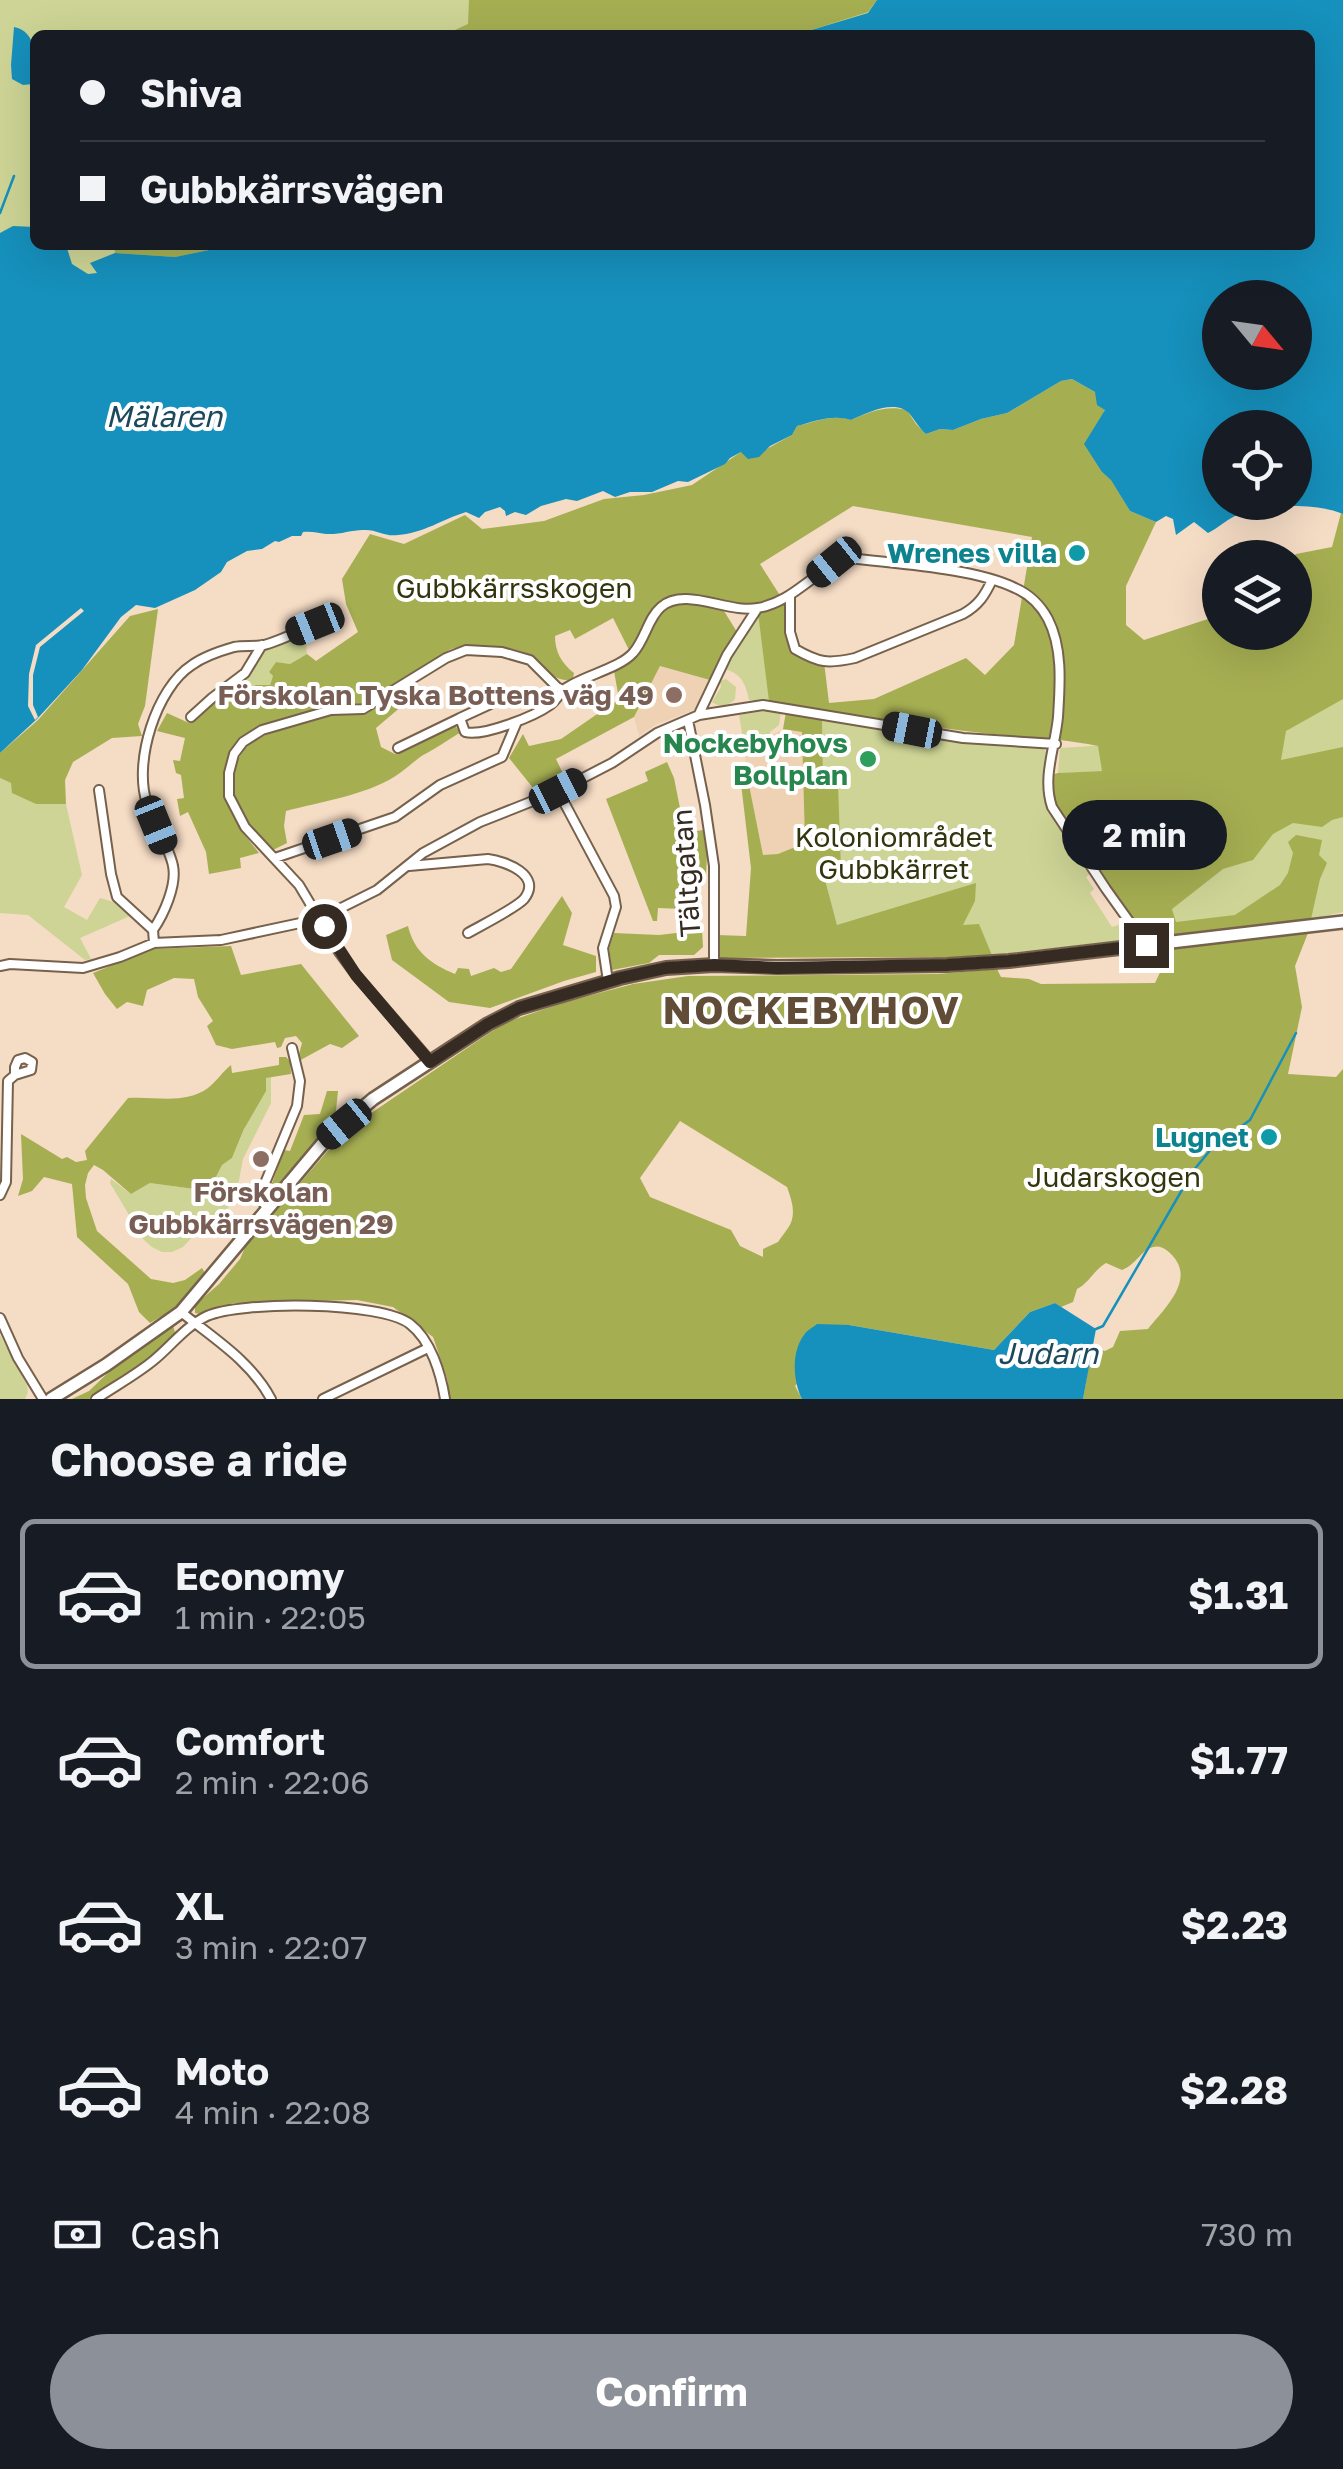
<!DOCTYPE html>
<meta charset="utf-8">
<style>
body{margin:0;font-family:"Golos Text",sans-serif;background:#20242c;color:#f1f3f6;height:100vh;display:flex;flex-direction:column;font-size:38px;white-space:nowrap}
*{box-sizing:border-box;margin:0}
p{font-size:32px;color:#9ea1a6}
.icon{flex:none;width:55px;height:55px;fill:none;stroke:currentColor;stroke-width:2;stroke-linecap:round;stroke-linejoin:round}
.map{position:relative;height:1399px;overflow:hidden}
.panel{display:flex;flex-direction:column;background:#171b24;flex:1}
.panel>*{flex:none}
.top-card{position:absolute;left:30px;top:30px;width:1285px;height:220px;border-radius:15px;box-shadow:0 10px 40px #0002;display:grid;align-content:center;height:220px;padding:0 50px;background:#171b24}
.needle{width:65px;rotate:119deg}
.tools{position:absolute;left:1202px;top:280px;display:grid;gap:20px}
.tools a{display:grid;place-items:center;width:110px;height:110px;border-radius:50%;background:#171b24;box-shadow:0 10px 40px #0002;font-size:50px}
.end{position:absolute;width:45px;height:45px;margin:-22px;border:12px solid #352b22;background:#fff;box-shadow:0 0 0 5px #fff}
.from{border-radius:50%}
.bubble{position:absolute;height:70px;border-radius:35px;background:#171b24;box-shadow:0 10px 40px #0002;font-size:32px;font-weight:700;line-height:70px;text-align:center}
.car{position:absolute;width:30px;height:60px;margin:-30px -15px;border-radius:12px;box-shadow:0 0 8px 2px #0007;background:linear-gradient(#222 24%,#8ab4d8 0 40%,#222 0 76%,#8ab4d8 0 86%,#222 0)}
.top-card b{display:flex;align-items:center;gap:35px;height:95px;font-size:38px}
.top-card b+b{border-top:2px solid #363941}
.top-card i{width:25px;height:25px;background:#f1f3f6}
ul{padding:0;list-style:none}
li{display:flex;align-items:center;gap:30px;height:150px;margin:0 20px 15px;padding:0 30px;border:5px solid transparent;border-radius:15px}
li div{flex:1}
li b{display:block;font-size:38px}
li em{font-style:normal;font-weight:700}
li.on{border-color:#8c9099}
li>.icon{width:90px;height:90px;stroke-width:1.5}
h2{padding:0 50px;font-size:45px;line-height:120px}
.pay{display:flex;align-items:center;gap:25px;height:110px;padding:0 50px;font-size:38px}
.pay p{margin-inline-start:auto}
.primary-button{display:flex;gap:20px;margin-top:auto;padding:20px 50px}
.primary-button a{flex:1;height:115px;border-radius:60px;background:#8c9099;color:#fff;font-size:40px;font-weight:700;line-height:115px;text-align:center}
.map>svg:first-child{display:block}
</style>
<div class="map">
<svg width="1343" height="1399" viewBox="0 0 1343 1399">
<rect width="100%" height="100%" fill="#f5dcc5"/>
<path fill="#efd1b4" d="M 660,666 L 710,680 L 696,709 L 655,725 L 639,736 L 634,717 Z
M 783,729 L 802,732 L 805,844 L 778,854 L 763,856 L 747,775 L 743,739 L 772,735 Z"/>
<path fill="#cdd495" d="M 0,0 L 1317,0 L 1310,35 L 35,35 L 35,245 L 676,245 L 0,495 Z
M 759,614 L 769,702 L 749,700 C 746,684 741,673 724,669 L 730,655 Z
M 315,629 L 316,631 C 308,636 305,644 307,654 L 290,664 L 276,662 L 269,672 L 273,676 L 270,685 L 256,685 L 245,690 L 239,682 L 250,673 L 257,657 L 264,651 Z
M 726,679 L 736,687 L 735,699 C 729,706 720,708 712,702 L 721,687 L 720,681 Z
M 1343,694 L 1343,912 L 1321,917 L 1158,935 L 1109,771 L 1058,773 L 1060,748 L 1106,745 Z
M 764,711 L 781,712 L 779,725 L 770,732 L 770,735 L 743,739 L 739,715 Z
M 822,717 L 1044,749 L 1046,752 L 1043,790 L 1049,809 L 1091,873 L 1086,877 L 1094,889 L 1090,893 L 1112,927 L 1124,923 L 1130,931 L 1129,937 L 1125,940 L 992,955 L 979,925 L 962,926 L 975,884 L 837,926 L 824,876 Z
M 0,778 L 11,783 L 36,804 L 66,804 L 82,875 L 64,907 L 87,920 L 100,898 L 114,902 L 130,916 L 80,938 L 91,959 L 85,960 L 28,915 L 0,913 Z
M 271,1077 L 271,1103 L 243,1159 L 236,1196 L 224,1213 L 198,1231 L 183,1247 L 172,1252 L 162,1252 L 152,1247 L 144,1240 L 110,1183 L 111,1179 L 131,1194 L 150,1183 L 209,1191 L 222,1165 L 232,1158 L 266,1078 Z
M 0,1335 L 27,1385 L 28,1392 L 25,1399 L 0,1399 Z"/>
<path fill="#a6ae52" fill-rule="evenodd" d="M 469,0 L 877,0 L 868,12 L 808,31 L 801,35 L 444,35 L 468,24 Z
M 114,245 L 211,245 L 209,250 L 175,257 L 115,253 Z
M 1072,379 L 1095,392 L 1105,410 L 1103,416 L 1102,472 L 1111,479 L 1130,511 L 1156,522 L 1126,586 L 1126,625 L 1144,640 L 1220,615 L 1220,632 L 1295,632 L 1293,557 L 1296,554 L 1332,547 L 1341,513 L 1343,514 L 1343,699 L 1286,731 L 1281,760 L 1343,747 L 1343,817 L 1332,820 L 1322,827 L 1293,823 L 1273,834 L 1253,860 L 1223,869 L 1172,909 L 1176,922 L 1235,915 L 1280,885 L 1288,873 L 1293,853 L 1288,842 L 1296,835 L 1322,840 L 1319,855 L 1327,863 L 1320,879 L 1311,919 L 1152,938 L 1145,935 L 1056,808 L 1050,786 L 1051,775 L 1058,773 L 1102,771 L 1098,746 C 1063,739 1027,737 991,734 C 917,726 843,713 769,702 L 757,604 L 743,612 L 724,611 L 737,632 L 710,680 L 660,666 L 634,717 L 556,759 L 567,782 L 538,794 L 509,758 L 523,734 L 529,746 L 561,739 L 619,699 L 614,671 L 633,658 L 613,618 L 575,639 L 570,630 L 555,636 C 555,651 561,663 574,673 L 573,679 C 551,685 544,661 525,653 C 503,645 473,643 451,649 L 362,703 L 340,703 L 324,706 L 265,725 L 248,733 L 240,741 L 226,770 L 225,788 L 241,830 L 259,853 L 240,858 L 241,868 L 209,874 L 206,852 L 188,812 L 180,816 L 177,799 L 184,798 L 181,775 L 176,773 L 173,760 L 180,761 L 185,738 L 157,731 L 167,713 L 189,723 L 215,699 L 238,696 L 256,685 L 270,685 L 273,676 L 269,672 L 276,662 L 290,664 L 307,654 L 316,661 L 358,632 L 346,604 L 342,579 L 370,534 L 404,544 L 465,515 L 482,529 L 544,521 L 604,499 L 644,495 L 692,485 L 741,452 L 763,451 L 792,435 L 797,426 C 815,422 833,414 851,420 C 870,412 886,405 907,410 L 916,424 L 926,434 L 940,429 L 953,430 L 981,419 L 1007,413 L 1061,381 ZM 853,506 L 1032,537 L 1014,645 L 985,675 L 966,658 L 874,699 L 829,703 L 824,662 L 795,649 L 787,595 L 781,597 L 760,564 Z
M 158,609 L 145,706 L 138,724 L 142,736 L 112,738 L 73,762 L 65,780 L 66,804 L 36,804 L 12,793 L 11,783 L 0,778 L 0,753 L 38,720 L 130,616 Z
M 405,686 L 409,700 L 376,728 L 381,747 L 395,754 L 452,727 L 456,727 L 461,732 C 449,739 438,747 427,753 C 415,759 406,770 394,777 C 365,795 320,802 286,811 L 284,826 L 287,843 L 273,850 L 252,829 L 234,797 L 232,785 L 234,766 L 248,743 L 265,735 L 330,714 L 362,712 Z
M 786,712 L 822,717 L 823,781 L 838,784 L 841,869 L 824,876 L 837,925 L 976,883 L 975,901 L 963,925 L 979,924 L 992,955 L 945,960 L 932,957 L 719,958 L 716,954 L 717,935 L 746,936 L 751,868 L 740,775 L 747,775 L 763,855 L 778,854 L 805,843 L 802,732 L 783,729 Z
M 667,762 L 674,778 L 685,833 L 703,830 L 707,856 L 706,874 L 689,874 L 689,882 L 686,882 L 684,909 L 658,908 L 657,921 L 653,921 L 606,799 L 648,781 L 645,772 Z
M 562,896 L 572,913 L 563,945 L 596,956 L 596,972 L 564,981 L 490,1008 L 449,1002 L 392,960 L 386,935 L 408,926 C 414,952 431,964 455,974 L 458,968 L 469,969 L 471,976 L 494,968 L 501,972 L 511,969 Z
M 702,930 L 703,947 L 694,955 L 659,955 L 649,963 L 612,970 L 609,948 L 614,933 L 659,935 Z
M 1308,933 L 1295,966 L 1302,1007 L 1288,1074 L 1336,1077 L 1343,1069 L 1343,1399 L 1083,1399 L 1092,1347 L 1105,1351 L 1113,1347 L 1120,1331 L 1148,1329 C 1164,1309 1196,1280 1172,1255 C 1166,1249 1161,1245 1153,1247 C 1141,1250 1137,1264 1122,1270 L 1106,1263 C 1094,1270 1089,1283 1077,1289 L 1073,1302 L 1061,1307 L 1055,1303 L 1030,1312 L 994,1350 L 849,1325 L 795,1386 L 802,1399 L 450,1399 L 447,1378 L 433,1337 L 393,1307 L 357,1300 L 234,1303 L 200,1314 L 195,1313 L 195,1305 L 219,1284 L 240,1259 L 246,1245 L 333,1145 L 358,1122 L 504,1023 L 565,1002 L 633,984 L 688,976 L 938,974 L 997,969 L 1001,977 L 1029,979 L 1041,984 L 1155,983 L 1164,964 L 1149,953 L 1150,951 ZM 680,1121 L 787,1187 C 792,1201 797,1215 788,1228 C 785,1233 781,1237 778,1242 L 763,1249 L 763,1257 L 740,1246 L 731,1230 L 650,1197 L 640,1178 Z
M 231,946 L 241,975 L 301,964 L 359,1036 L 342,1048 L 330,1044 L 297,1062 L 302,1043 L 296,1036 L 285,1038 L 281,1047 L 277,1048 L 275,1042 L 232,1049 L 216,1045 L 207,1026 L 213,1021 L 198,997 L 194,979 L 174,978 L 147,990 L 143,1006 L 127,1002 L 117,1009 L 105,994 L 93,973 L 153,949 Z
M 279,1057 L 286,1057 L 290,1061 L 291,1074 L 266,1078 L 266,1091 L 244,1129 L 232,1158 L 222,1165 L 209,1191 L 150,1183 L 131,1194 L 103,1170 L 94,1165 L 88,1173 L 85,1185 L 86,1198 L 97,1231 L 151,1279 L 173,1283 L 185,1280 L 202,1268 L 205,1273 L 174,1309 L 150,1323 L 139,1312 L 128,1284 L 77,1237 L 72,1184 L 44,1177 L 32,1191 L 18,1196 L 23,1179 L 21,1134 L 62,1159 L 67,1157 L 76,1162 L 87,1160 L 85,1151 L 128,1098 C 154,1096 185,1105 208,1088 C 217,1081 223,1071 231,1065 L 232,1073 L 279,1065 Z
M 327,1091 L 338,1091 L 335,1121 L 274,1189 L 270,1189 L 284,1150 L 290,1151 L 304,1115 L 320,1114 Z
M 173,1325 L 176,1336 L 150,1359 L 89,1399 L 72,1399 L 89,1391 L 112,1369 Z"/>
<path fill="#1690bc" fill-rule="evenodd" d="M 877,0 L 1343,0 L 1343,514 C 1319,503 1261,503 1235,516 C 1225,521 1218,528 1208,533 L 1194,522 L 1176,535 L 1173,519 L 1166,516 L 1156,522 L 1130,511 L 1111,480 L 1102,472 L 1084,444 L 1105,410 L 1097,405 L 1095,392 L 1072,379 L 1061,381 L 1007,413 L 981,419 L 953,430 L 940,429 L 926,434 C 919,428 915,420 909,413 C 894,399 867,413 851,420 C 833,414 815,421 797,426 L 792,435 L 770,446 L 759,457 L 748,459 L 741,452 L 730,458 L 725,464 L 688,482 L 678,481 L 652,492 L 630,492 L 615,497 L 603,491 L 577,501 L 566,499 L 541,506 L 526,515 L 515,512 L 506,516 L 505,511 L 500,507 L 485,512 L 479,518 L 466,512 C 443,519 424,533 398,535 C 386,537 377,530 366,530 C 353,529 340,535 326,534 C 317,533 312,531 303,532 L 301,536 L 292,536 L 279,542 L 275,541 L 262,549 L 247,551 L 227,562 L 221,572 L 195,590 L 155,608 L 136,605 L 121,617 L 82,670 L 37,719 L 0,753 L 0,233 L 13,226 L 35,227 L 35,245 L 66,245 L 72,264 L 88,274 L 97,273 L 90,263 L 115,253 L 175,257 L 209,250 L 211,245 L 1310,245 L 1310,35 L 801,35 L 808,31 L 868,13 ZM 1220,298 L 1295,298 L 1295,372 L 1220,372 ZM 1220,428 L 1295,428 L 1295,502 L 1220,502 Z
M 14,27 C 39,32 36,63 33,84 L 23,85 L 12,79 L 11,65 Z
M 1055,1303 L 1096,1329 L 1083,1399 L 802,1399 C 793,1381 791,1352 804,1335 C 807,1330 812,1328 817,1324 L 849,1325 L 994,1350 L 1030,1312 Z"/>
<path fill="#f5dcc5" d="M 81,608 L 84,611 L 40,647 L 33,675 L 33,705 L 38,717 L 35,720 L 28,706 L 29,674 L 36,645 Z"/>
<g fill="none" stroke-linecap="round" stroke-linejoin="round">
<path stroke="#1690bc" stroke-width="2.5" d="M 0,213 L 14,176
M 1096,1329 L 1103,1326 L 1193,1171 L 1212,1148 L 1250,1120 L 1296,1033"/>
<defs>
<path id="street" d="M 790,597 L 790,632 L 795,649 C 819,663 828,664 855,658 L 963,614 C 979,605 985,595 992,580
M 499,700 L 460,718 L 465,732 C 483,737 535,716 550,705 C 557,700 559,693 566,688 C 583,676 620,668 633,653 C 645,640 648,618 661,607 C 685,586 729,614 758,608 C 796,601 815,568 850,558 C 898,564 974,568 1015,588 C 1029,594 1041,606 1048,619 C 1063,648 1060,685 1058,717 C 1055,748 1042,777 1052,807 L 1106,889 L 1146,945
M 699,714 L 727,655 L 757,609
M 191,717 L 212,698 L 245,673 L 262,645
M 688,720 L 705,805 L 714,866 L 714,965
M 398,748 L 460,718
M 99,790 L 111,874 L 117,897 L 153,930
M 558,791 L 614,896 L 616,907 L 603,948 L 608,981
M 275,858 L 395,817 L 440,785 L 502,757 L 516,724
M 409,866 L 488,859 C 505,861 543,875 524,899 C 516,908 480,926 468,933
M 154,943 L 153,930 C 164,914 177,885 173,866 C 170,849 153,821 147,803 C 133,763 156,688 192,665 C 203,657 220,651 234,647 C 244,645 254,647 264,645 C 288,638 312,625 334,615
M 0,966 L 10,964 L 83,968 L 120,957 L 154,943 L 221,940 L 319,919 L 377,890 L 423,853 L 480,822 L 558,791 L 612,763 L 657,733 L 699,715 L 763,705 L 963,738 L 1056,744
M 431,1062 L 356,975 L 339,952 L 299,885 L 245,827 L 229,796 L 229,773 L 234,754 L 243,742 L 262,730 L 331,710 L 363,709 L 446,658 L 466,650 L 502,652 L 530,660 L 557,687 L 563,690
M 0,1195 L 6,1182 L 8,1081 L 15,1075 L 15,1067 L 18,1060 L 25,1058 L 32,1062 L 31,1070 L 15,1075
M 267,1208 L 262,1201 L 263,1188 L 297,1106 L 300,1081 L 292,1048
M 181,1312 C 213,1338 251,1361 271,1399
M 0,1318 L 18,1358 L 43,1399
M 96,1399 C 115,1386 136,1375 154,1360 C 171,1346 186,1326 207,1316 C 240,1301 381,1301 410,1324 C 431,1340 441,1374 445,1399
M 323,1399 L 428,1348"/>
<path id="secondary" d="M 51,1399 L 106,1365 L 181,1312 L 328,1137 L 373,1099 L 488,1024 L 519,1008 L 620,978 L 666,968 L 714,965 L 777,967 L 947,965 L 1009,961 L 1343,922"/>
</defs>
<use href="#street" stroke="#76614c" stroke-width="12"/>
<use href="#secondary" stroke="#76614c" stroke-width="16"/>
<use href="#street" stroke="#fff" stroke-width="8"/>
<use href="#secondary" stroke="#fff" stroke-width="11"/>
</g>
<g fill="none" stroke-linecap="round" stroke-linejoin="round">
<path stroke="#352b22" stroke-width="12" d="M 324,926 L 356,975 L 430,1062 L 488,1024 L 519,1008 L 620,978 L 666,968 L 714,965 L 777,968 L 947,965 L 1009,961 L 1146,945"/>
</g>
<g fill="#0f9aa8" stroke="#fff" stroke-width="4">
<circle cx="1077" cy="553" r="10"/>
<circle cx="1269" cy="1137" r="10"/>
</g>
<g fill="#8d6e63" stroke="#fff" stroke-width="4">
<circle cx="674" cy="695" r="10"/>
<circle cx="261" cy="1159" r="10"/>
</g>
<circle fill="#2e9e5b" stroke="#fff" stroke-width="4" cx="868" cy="759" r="10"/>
<g text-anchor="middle" stroke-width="8" stroke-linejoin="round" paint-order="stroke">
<g font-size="28" font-weight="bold" fill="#0d838f" stroke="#fff" text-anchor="end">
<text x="1057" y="563">Wrenes villa</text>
<text x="1249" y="1147">Lugnet</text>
</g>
<g font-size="28" fill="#32350e" stroke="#fff">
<text x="514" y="598">Gubbkärrsskogen</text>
<text x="894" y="847">Koloniområdet<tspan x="894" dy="32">Gubbkärret</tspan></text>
<text x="1114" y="1187">Judarskogen</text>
</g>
<g font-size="28" font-weight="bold" fill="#785e54" stroke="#fff" text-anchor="end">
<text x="654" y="705">Förskolan Tyska Bottens väg 49</text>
<text x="261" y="1202" text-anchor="middle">Förskolan<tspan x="261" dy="32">Gubbkärrsvägen 29</tspan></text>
</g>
<g font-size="28" font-weight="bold" fill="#27864d" stroke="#fff" text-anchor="end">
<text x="848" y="753">Nockebyhovs<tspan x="848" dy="32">Bollplan</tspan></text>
</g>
<g font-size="28" fill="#352b22" stroke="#fff">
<text transform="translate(686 873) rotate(-94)" y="10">Tältgatan</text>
</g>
<g font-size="30" font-style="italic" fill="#1d495d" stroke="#fff">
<text x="164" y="427">Mälaren</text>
<text x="1048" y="1364">Judarn</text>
</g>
<g font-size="38" font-weight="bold" letter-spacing="2.5" fill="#614c38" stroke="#fff">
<text x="812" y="1024">NOCKEBYHOV</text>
</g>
</g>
</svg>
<div class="tools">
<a><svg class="needle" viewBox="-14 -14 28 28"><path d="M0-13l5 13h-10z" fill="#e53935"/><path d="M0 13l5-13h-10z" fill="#9ea1a6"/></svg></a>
<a><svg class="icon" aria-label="locate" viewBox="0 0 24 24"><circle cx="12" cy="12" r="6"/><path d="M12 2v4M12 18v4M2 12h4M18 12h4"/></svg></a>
<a><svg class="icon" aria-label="layers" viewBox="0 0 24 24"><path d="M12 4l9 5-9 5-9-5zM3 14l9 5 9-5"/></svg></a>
</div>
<i class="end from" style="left:324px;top:926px"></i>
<i class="end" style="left:1146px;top:945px"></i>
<div class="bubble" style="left:1062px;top:800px;width:165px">2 min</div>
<i class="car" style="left:834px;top:562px;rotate:231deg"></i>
<i class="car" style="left:315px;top:624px;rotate:248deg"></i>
<i class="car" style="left:912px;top:730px;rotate:281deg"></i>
<i class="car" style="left:558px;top:791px;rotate:63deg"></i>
<i class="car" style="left:156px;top:825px;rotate:158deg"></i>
<i class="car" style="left:332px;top:839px;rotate:71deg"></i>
<i class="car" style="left:344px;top:1124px;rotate:231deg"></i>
<div class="top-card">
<b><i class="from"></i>Shiva</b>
<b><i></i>Gubbkärrsvägen</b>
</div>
</div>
<section class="panel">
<h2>Choose a ride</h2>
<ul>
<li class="on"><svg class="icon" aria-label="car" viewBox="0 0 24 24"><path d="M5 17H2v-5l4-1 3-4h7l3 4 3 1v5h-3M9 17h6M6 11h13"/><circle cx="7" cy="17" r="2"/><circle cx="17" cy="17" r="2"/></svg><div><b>Economy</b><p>1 min · 22:05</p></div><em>$1.31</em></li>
<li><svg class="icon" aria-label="car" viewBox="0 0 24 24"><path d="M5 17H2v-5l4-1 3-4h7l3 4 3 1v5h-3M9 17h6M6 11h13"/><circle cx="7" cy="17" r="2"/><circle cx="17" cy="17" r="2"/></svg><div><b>Comfort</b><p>2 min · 22:06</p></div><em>$1.77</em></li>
<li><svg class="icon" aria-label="car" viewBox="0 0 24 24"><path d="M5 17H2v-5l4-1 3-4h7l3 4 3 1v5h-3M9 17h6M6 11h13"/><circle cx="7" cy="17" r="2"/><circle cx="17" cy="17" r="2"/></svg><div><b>XL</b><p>3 min · 22:07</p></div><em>$2.23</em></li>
<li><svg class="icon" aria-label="car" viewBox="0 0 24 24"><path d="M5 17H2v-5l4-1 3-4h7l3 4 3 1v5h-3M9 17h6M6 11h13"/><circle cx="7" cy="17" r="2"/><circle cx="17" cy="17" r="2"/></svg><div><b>Moto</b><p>4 min · 22:08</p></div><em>$2.28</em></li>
</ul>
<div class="pay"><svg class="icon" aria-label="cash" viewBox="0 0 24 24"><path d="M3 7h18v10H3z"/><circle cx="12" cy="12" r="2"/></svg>Cash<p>730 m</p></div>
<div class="primary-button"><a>Confirm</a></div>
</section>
